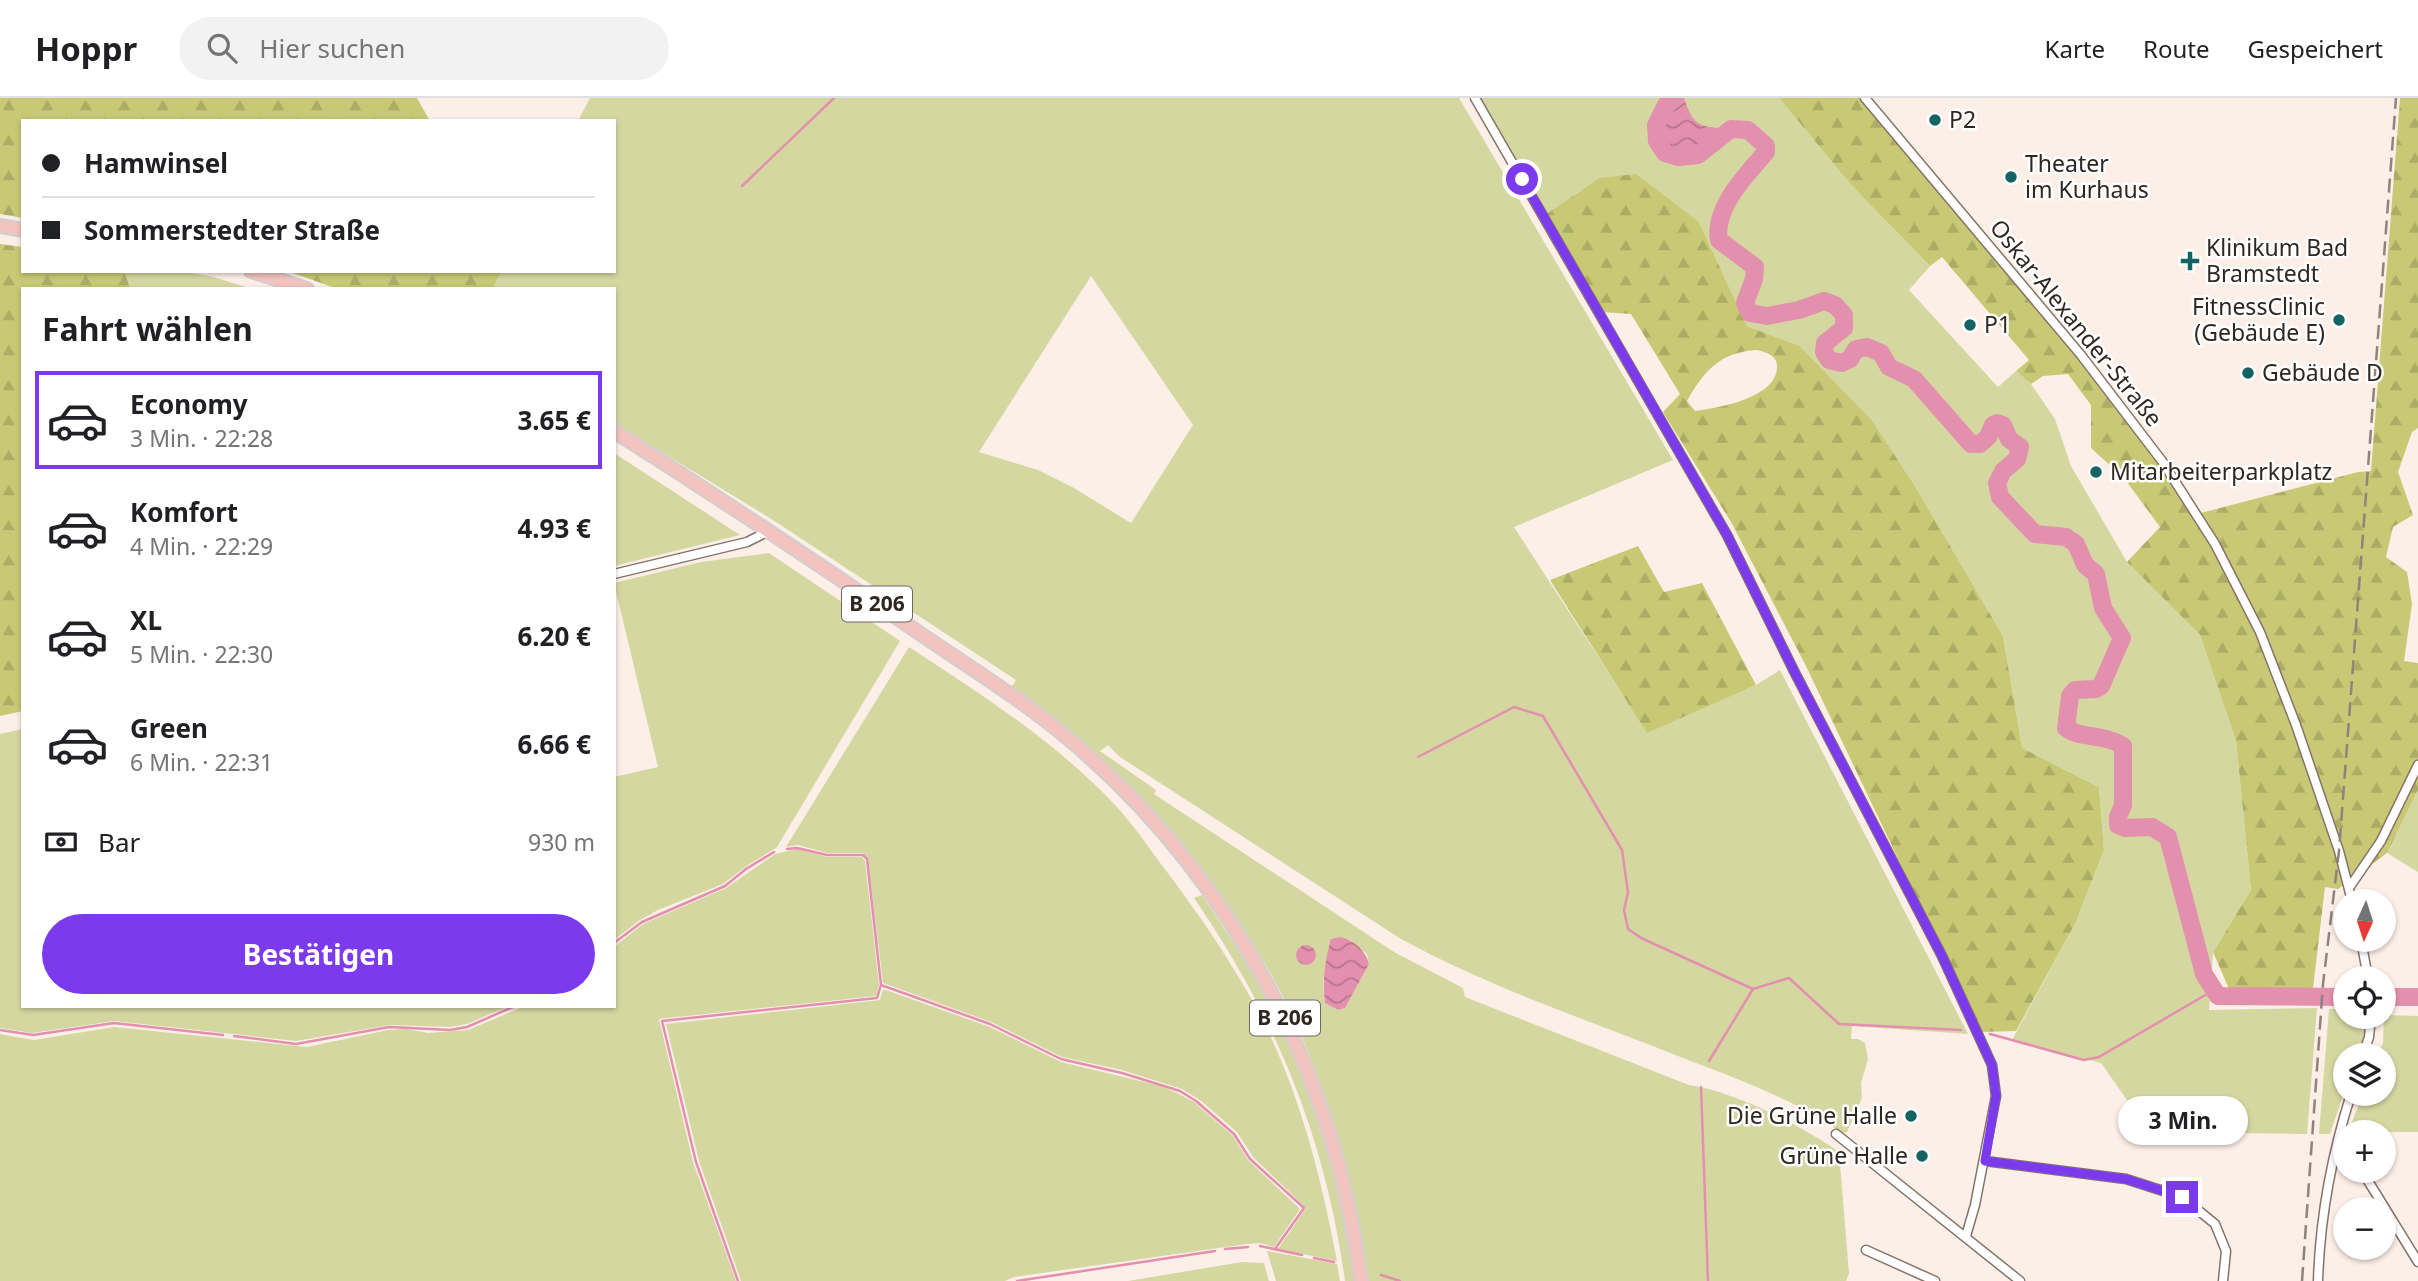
<!DOCTYPE html>
<html lang="de">
<meta charset="utf-8">
<style>
body{margin:0;font-family:"Noto Sans",sans-serif;background:#f2f2f2;color:#202124;height:100vh;display:flex;flex-direction:column;font-size:26px;white-space:nowrap}
*{box-sizing:border-box;margin:0}
p{font-size:23px;color:#757577}
.icon{flex:none;width:38px;height:38px;fill:none;stroke:currentColor;stroke-width:2;stroke-linecap:round;stroke-linejoin:round}
.map{position:relative;flex:1;overflow:hidden}
.sheet{position:absolute;left:21px;top:189px;width:595px;height:721px;display:flex;flex-direction:column;background:#fff;border-radius:0px;box-shadow:0 2px 5px #0004}
.sheet>*{flex:none}
.hud{position:absolute;left:21px;top:21px;width:595px;height:154px;border-radius:0px;box-shadow:0 2px 5px #0004;display:grid;align-content:center;height:154px;padding:0 21px;background:#fff}
.needle{width:46px;rotate:183deg}
.buttons{position:absolute;left:2333px;top:791px;display:grid;gap:14px}
.buttons a{display:grid;place-items:center;width:63px;height:63px;border-radius:50%;background:#fff;box-shadow:0 2px 5px #0004;font-size:35px}
.end{position:absolute;width:32px;height:32px;margin:-16px;border:9px solid #7c3aed;background:#fff;box-shadow:0 0 0 4px #fff}
.from{border-radius:50%}
.bubble{position:absolute;height:49px;border-radius:24px;background:#fff;box-shadow:0 2px 5px #0004;font-size:23px;font-weight:700;line-height:49px;text-align:center}
.hud b{display:flex;align-items:center;gap:24px;height:66px;font-size:26px}
.hud b+b{border-top:2px solid #e0e0e0}
.hud i{width:18px;height:18px;background:#202124}
ul{padding:0;list-style:none}
li{display:flex;align-items:center;gap:21px;height:98px;margin:0 14px 10px;padding:0 7px;border:4px solid transparent;border-radius:0px}
li div{flex:1}
li b{display:block;font-size:26px}
li em{font-style:normal;font-weight:700}
li.active{border-color:#7c3aed}
li>.icon{width:63px;height:63px;stroke-width:1.5}
h2{padding:0 21px;font-size:32px;line-height:84px}
.pay{display:flex;align-items:center;gap:18px;height:77px;padding:0 21px;font-size:26px}
.pay p{margin-inline-start:auto}
.primary-button{display:flex;gap:14px;margin-top:auto;padding:14px 21px}
.primary-button a{flex:1;height:80px;border-radius:42px;background:#7c3aed;color:#fff;font-size:28px;font-weight:700;line-height:80px;text-align:center}
header{display:flex;align-items:center;gap:42px;box-sizing:border-box;height:98px;padding:0 35px;background:#fff;border-bottom:2px solid #e0e0e0}
header strong{font-size:33px}
nav{display:flex;gap:38px;margin-inline-start:auto;font-size:24px}
.search{width:490px;height:63px;background:#f2f2f2;display:flex;align-items:center;gap:18px;box-sizing:border-box;padding:0 24px;border-radius:38px;color:#757577;font-size:26px}
.map>svg:first-child{display:block}
</style>
<header>
<strong>Hoppr</strong>
<div class="search"><svg class="icon" aria-label="search" viewBox="0 0 24 24"><circle cx="10" cy="10" r="6"/><path d="M15 15l6 6"/></svg>Hier suchen</div>
<nav><a>Karte</a><a>Route</a><a>Gespeichert</a></nav>
</header>
<div class="map">
<svg width="2418" height="1183" viewBox="0 0 2418 1183">
<defs>
<pattern id="forest-firs" width="22" height="20" patternUnits="userSpaceOnUse" patternTransform="scale(1.75)"><rect width="22" height="20" fill="#c8c975"/><path d="M5 1l3.5 6h-7zM16 11l3.5 6h-7z" fill="#acad65"/></pattern>
<pattern id="water-waves" width="16" height="10" patternUnits="userSpaceOnUse" patternTransform="scale(1.75)"><rect width="16" height="10" fill="#e38fae"/><path d="M0 5q4-4 8 0t8 0" fill="none" stroke="#b8758d"/></pattern>
</defs>
<rect width="100%" height="100%" fill="#fcefe7"/>
<path fill="#d5d7a1" fill-rule="evenodd" d="M 590,0 L 1459,0 L 1673,362 L 1514,429 L 1647,634 L 1756,587 L 1780,572 L 1968,936 L 1852,928 L 1851,941 L 1858,941 L 1865,945 L 1868,961 L 1861,985 L 1862,1000 L 1847,1034 L 1842,1035 C 1794,1001 1737,981 1683,960 C 1588,922 1491,890 1401,841 L 1120,659 L 1108,647 L 1100,653 L 1156,692 L 1154,696 L 1394,854 L 1463,890 L 1465,899 L 1689,987 C 1736,994 1800,1027 1839,1054 L 1849,1175 L 1846,1183 L 1369,1183 C 1358,1112 1342,1044 1317,977 C 1262,824 1143,682 1011,590 L 1016,582 L 773,422 L 614,325 L 614,191 L 493,191 L 501,173 L 614,173 L 614,23 L 578,23 ZM 1091,178 L 1193,327 L 1131,425 L 1074,390 L 1038,372 L 979,354 ZM 1349,841 L 1367,856 L 1369,866 L 1345,910 L 1338,912 L 1325,905 C 1320,869 1326,867 1349,841 Z
M 1479,0 L 1779,0 L 1852,88 L 1930,168 L 1909,192 L 1998,289 L 2016,273 L 2031,286 L 2055,321 L 2071,368 L 2127,464 L 2200,537 L 2236,643 L 2251,792 L 2213,854 L 2209,912 L 2317,910 L 2307,1036 L 2170,1034 L 2146,1029 L 2101,965 L 2012,942 L 2075,826 L 2104,752 L 2099,689 L 2022,650 L 2003,538 L 1915,388 L 1871,321 L 1800,248 L 1747,228 L 1699,124 L 1599,80 L 1545,117 Z
M 125,173 L 182,173 L 214,179 L 252,191 L 130,191 Z
M 614,355 L 740,437 L 614,468 Z
M 769,455 L 900,543 L 777,749 L 745,769 L 723,786 L 658,812 L 640,822 L 614,842 L 614,679 L 658,669 L 614,485 L 701,464 Z
M 909,549 C 981,596 1056,644 1115,707 C 1133,726 1148,749 1164,770 C 1196,812 1226,856 1252,902 C 1297,983 1320,1073 1337,1163 L 1278,1151 L 1306,1110 L 1253,1059 L 1237,1034 L 1200,1002 L 1182,991 L 1122,972 L 1062,959 L 991,924 L 883,885 L 868,761 L 863,755 L 827,755 L 798,747 L 786,749 Z
M 23,631 L 23,908 L 509,908 L 467,926 L 450,929 L 390,927 L 296,943 L 114,923 L 32,935 L 0,930 L 0,636 Z
M 2418,692 L 2418,774 L 2387,755 Z
M 797,751 L 827,759 L 862,759 L 865,763 L 879,887 L 876,898 L 659,921 L 693,1064 L 736,1183 L 0,1183 L 0,936 L 34,942 L 114,929 L 307,949 L 388,932 L 406,931 L 428,935 L 468,932 L 525,908 L 614,908 L 614,849 L 643,826 L 726,790 L 775,756 Z
M 1202,797 C 1225,831 1248,865 1267,902 C 1312,989 1340,1085 1354,1183 L 1345,1183 C 1325,1038 1276,920 1194,800 Z
M 883,891 L 990,929 L 1061,964 L 1161,988 L 1179,996 L 1194,1004 L 1233,1038 L 1248,1062 L 1300,1111 L 1274,1149 L 1260,1145 L 1247,1146 L 1014,1179 L 1005,1183 L 741,1183 L 699,1063 L 666,926 L 880,902 Z
M 2329,911 L 2345,911 L 2345,919 L 2365,919 L 2364,938 L 2357,957 L 2345,957 L 2345,992 L 2330,1036 L 2319,1036 Z
M 2384,917 L 2418,918 L 2418,1034 L 2348,1034 L 2363,996 L 2384,996 L 2384,957 L 2378,957 L 2383,945 Z
M 1267,1153 L 1337,1166 L 1340,1183 L 1276,1183 Z
M 1242,1164 L 1264,1165 L 1269,1183 L 1128,1183 Z"/>
<path fill="url(#forest-firs)" fill-rule="evenodd" d="M 0,0 L 417,0 L 430,23 L 23,23 L 23,120 L 0,116 Z
M 1779,0 L 1865,0 L 2081,257 L 2197,416 L 2358,374 L 2371,373 L 2400,0 L 2418,0 L 2418,330 L 2412,334 L 2398,374 L 2413,417 L 2393,429 L 2386,459 L 2407,474 L 2412,506 L 2404,563 L 2418,565 L 2418,692 L 2387,755 L 2338,791 L 2325,789 L 2313,890 L 2229,891 L 2213,854 L 2251,792 L 2236,643 L 2200,537 L 2127,464 L 2160,429 L 2124,380 L 2091,350 L 2091,307 L 2068,276 L 2043,278 L 2031,286 L 2016,273 L 2029,262 L 1942,159 L 1930,168 L 1852,88 Z
M 1636,76 L 1699,124 L 1747,228 L 1800,248 L 1871,321 L 1915,388 L 2003,538 L 2022,650 L 2099,689 L 2104,752 L 2075,826 L 2016,933 L 1981,934 L 1805,566 L 1731,424 L 1663,314 L 1680,296 L 1631,216 L 1601,214 L 1545,117 L 1599,80 ZM 1757,252 C 1765,254 1777,257 1777,268 C 1778,300 1718,310 1695,313 L 1687,303 C 1704,273 1720,254 1757,252 Z
M 0,146 L 23,149 L 23,173 L 125,173 L 130,191 L 23,191 L 23,613 L 0,618 Z
M 287,173 L 501,173 L 493,191 L 338,191 Z
M 1638,448 L 1664,494 L 1702,485 L 1756,587 L 1647,635 L 1550,482 Z"/>
<path fill="url(#water-waves)" d="M 1675,0 L 1684,0 C 1694,31 1701,28 1731,31 C 1721,39 1708,54 1695,57 C 1651,69 1646,22 1675,0 Z
M 1341,839 C 1354,842 1366,853 1369,866 L 1345,910 L 1338,912 L 1325,905 C 1322,882 1325,863 1331,841 Z
M1296 857a10 10 0 1 1 20 0a10 10 0 1 1-20 0Z"/>
<g fill="none" stroke-linecap="round" stroke-linejoin="round">
<path stroke="#e38fae" stroke-width="2.5" d="M 742,88 L 834,0
M 1418,659 L 1514,609 L 1543,618 L 1622,752 L 1628,794 L 1624,812 L 1628,831 L 1641,840 L 1753,891
M 787,751 L 797,750 L 827,757 L 863,757 L 867,761 L 881,887 L 990,926 L 1061,961 L 1122,975 L 1180,993 L 1196,1003 L 1234,1036 L 1250,1061 L 1304,1110 L 1275,1151
M 614,845 L 642,824 L 725,788 L 746,771 L 774,754
M 0,932 L 33,937 L 114,925 L 223,937
M 1990,936 L 2084,962 L 2099,959 L 2214,892
M 234,938 L 296,946 L 389,929 L 450,932 L 467,929 L 515,908
M 1709,963 L 1753,891 L 1789,880 L 1839,926 L 1961,932
M 1701,989 L 1708,1183
M 1260,1148 L 1302,1157
M 1225,1151 L 1248,1149
M 1314,1160 L 1334,1164
M 1381,1177 L 1400,1183
M 738,1183 L 696,1064 L 662,923 L 877,900 L 881,887
M 1017,1183 L 1215,1153"/>
<path stroke="#e38fae" stroke-width="18" d="M 1675,0 L 1666,7 L 1656,27 L 1657,43 L 1665,55 L 1679,59 L 1698,57 L 1731,31 L 1748,32 L 1766,48 L 1766,54 C 1747,76 1713,110 1719,142 L 1755,169 L 1754,181 L 1745,205 L 1750,215 L 1767,218 L 1799,212 L 1824,203 L 1835,207 L 1844,217 L 1844,230 L 1825,245 L 1824,254 L 1829,262 L 1842,265 L 1850,261 L 1856,251 L 1867,249 L 1881,255 L 1889,269 L 1914,281 L 1971,346 L 1980,346 L 1988,339 L 1993,327 L 1997,325 L 2003,327 L 2009,341 L 2020,349 L 2017,361 L 2003,373 L 1997,385 L 2000,399 L 2035,436 L 2066,439 L 2076,446 L 2085,467 L 2096,476 L 2103,510 L 2122,540 L 2101,588 L 2096,591 L 2075,592 L 2070,598 L 2066,630 C 2080,641 2103,635 2123,648 L 2123,707 L 2118,719 L 2118,727 L 2125,730 L 2152,729 L 2168,739 L 2204,876 L 2218,898 L 2345,899
M 2384,899 L 2418,899"/>
<defs>
<path id="minor" d="M 1475,0 L 1727,437 L 1795,575 L 1942,858 L 1992,967 L 1996,998 L 1975,1107 L 1966,1138
M 1865,0 L 2081,257 L 2162,363 L 2215,446 L 2260,534 L 2296,627 L 2339,753 L 2352,803
M 614,476 L 747,444 L 769,433
M 2349,790 L 2381,743 L 2418,667
M 2361,842 L 2368,880
M 2363,957 L 2369,939 L 2371,919
M 1836,1036 L 2020,1183
M 1985,1063 L 2126,1081 L 2182,1099 L 2215,1126 L 2226,1153 L 2223,1183
M 2362,1073 L 2418,1164
M 1866,1152 L 1935,1183
M 2318,1183 C 2320,1120 2332,1056 2351,996"/>
<path id="primary" d="M 0,128 L 23,132
M 251,173 L 307,191
M 614,333 C 713,396 810,460 906,526 C 961,564 1019,599 1070,642 C 1232,779 1335,974 1361,1183"/>
</defs>
<use href="#minor" stroke="#867368" stroke-width="11"/>
<use href="#primary" stroke="#d1cfce" stroke-width="16"/>
<use href="#minor" stroke="#fff" stroke-width="8"/>
<use href="#primary" stroke="#f3c3bf" stroke-width="12"/>
<path stroke="#8e837d" stroke-width="2.5" stroke-dasharray="14 7" stroke-linecap="butt" d="M 2302,1183 L 2323,886 L 2339,753 L 2396,0"/>
</g>
<g fill="none" stroke-linecap="round" stroke-linejoin="round">
<path stroke="#7c3aed" stroke-width="9" d="M 1522,81 L 1727,437 L 1795,575 L 1942,858 L 1992,967 L 1996,998 L 1985,1063 L 2126,1081 L 2182,1099"/>
</g>
<g fill="#156463" stroke="#fff" stroke-width="2.5">
<circle cx="1935" cy="22" r="7"/>
<circle cx="2011" cy="79" r="7"/>
<path d="M2186.5 152.5h7v7h7v7h-7v7h-7v-7h-7v-7h7z"/>
<circle cx="2339" cy="222" r="7"/>
<circle cx="1970" cy="227" r="7"/>
<circle cx="2248" cy="275" r="7"/>
<circle cx="2096" cy="374" r="7"/>
<circle cx="1911" cy="1018" r="7"/>
<circle cx="1922" cy="1058" r="7"/>
</g>
<g text-anchor="middle" stroke-width="5" stroke-linejoin="round" paint-order="stroke">
<g fill="#fff" stroke="#6d6864" stroke-width="2">
<rect x="842" y="488.5" width="70" height="35" rx="5"/>
<rect x="1250" y="902.5" width="70" height="35" rx="5"/>
</g>
<g font-size="21" font-weight="bold" fill="#2f2722">
<text x="877" y="513">B 206</text>
<text x="1285" y="927">B 206</text>
</g>
<g font-size="23" fill="#2f2722" stroke="#fff" text-anchor="start">
<text x="1949" y="30">P2</text>
<text x="2025" y="74">Theater<tspan x="2025" dy="26">im Kurhaus</tspan></text>
<text x="2206" y="158">Klinikum Bad<tspan x="2206" dy="26">Bramstedt</tspan></text>
<text x="2325" y="217" text-anchor="end">FitnessClinic<tspan x="2325" dy="26">(Gebäude E)</tspan></text>
<text x="1984" y="235">P1</text>
<text x="2262" y="283">Gebäude D</text>
<text x="2110" y="382">Mitarbeiterparkplatz</text>
<text x="1897" y="1026" text-anchor="end">Die Grüne Halle</text>
<text x="1908" y="1066" text-anchor="end">Grüne Halle</text>
</g>
<g font-size="23" fill="#2f2722" stroke="#fff">
<text transform="translate(2076 225) rotate(51)" y="8">Oskar-Alexander-Straße</text>
</g>
</g>
</svg>
<div class="buttons">
<a><svg class="needle" viewBox="-14 -14 28 28"><path d="M0-13l5 13h-10z" fill="#e53935"/><path d="M0 13l5-13h-10z" fill="#757577"/></svg></a>
<a><svg class="icon" aria-label="locate" viewBox="0 0 24 24"><circle cx="12" cy="12" r="6"/><path d="M12 2v4M12 18v4M2 12h4M18 12h4"/></svg></a>
<a><svg class="icon" aria-label="layers" viewBox="0 0 24 24"><path d="M12 4l9 5-9 5-9-5zM3 14l9 5 9-5"/></svg></a>
<a>+</a>
<a>−</a>
</div>
<i class="end from" style="left:1522px;top:81px"></i>
<i class="end" style="left:2182px;top:1099px"></i>
<div class="bubble" style="left:2118px;top:998px;width:130px">3 Min.</div>
<div class="hud">
<b><i class="from"></i>Hamwinsel</b>
<b><i></i>Sommerstedter Straße</b>
</div>
<section class="sheet">
<h2>Fahrt wählen</h2>
<ul>
<li class="active"><svg class="icon" aria-label="car" viewBox="0 0 24 24"><path d="M5 17H2v-5l4-1 3-4h7l3 4 3 1v5h-3M9 17h6M6 11h13"/><circle cx="7" cy="17" r="2"/><circle cx="17" cy="17" r="2"/></svg><div><b>Economy</b><p>3 Min. · 22:28</p></div><em>3.65 €</em></li>
<li><svg class="icon" aria-label="car" viewBox="0 0 24 24"><path d="M5 17H2v-5l4-1 3-4h7l3 4 3 1v5h-3M9 17h6M6 11h13"/><circle cx="7" cy="17" r="2"/><circle cx="17" cy="17" r="2"/></svg><div><b>Komfort</b><p>4 Min. · 22:29</p></div><em>4.93 €</em></li>
<li><svg class="icon" aria-label="car" viewBox="0 0 24 24"><path d="M5 17H2v-5l4-1 3-4h7l3 4 3 1v5h-3M9 17h6M6 11h13"/><circle cx="7" cy="17" r="2"/><circle cx="17" cy="17" r="2"/></svg><div><b>XL</b><p>5 Min. · 22:30</p></div><em>6.20 €</em></li>
<li><svg class="icon" aria-label="car" viewBox="0 0 24 24"><path d="M5 17H2v-5l4-1 3-4h7l3 4 3 1v5h-3M9 17h6M6 11h13"/><circle cx="7" cy="17" r="2"/><circle cx="17" cy="17" r="2"/></svg><div><b>Green</b><p>6 Min. · 22:31</p></div><em>6.66 €</em></li>
</ul>
<div class="pay"><svg class="icon" aria-label="cash" viewBox="0 0 24 24"><path d="M3 7h18v10H3z"/><circle cx="12" cy="12" r="2"/></svg>Bar<p>930 m</p></div>
<div class="primary-button"><a>Bestätigen</a></div>
</section>
</div>
